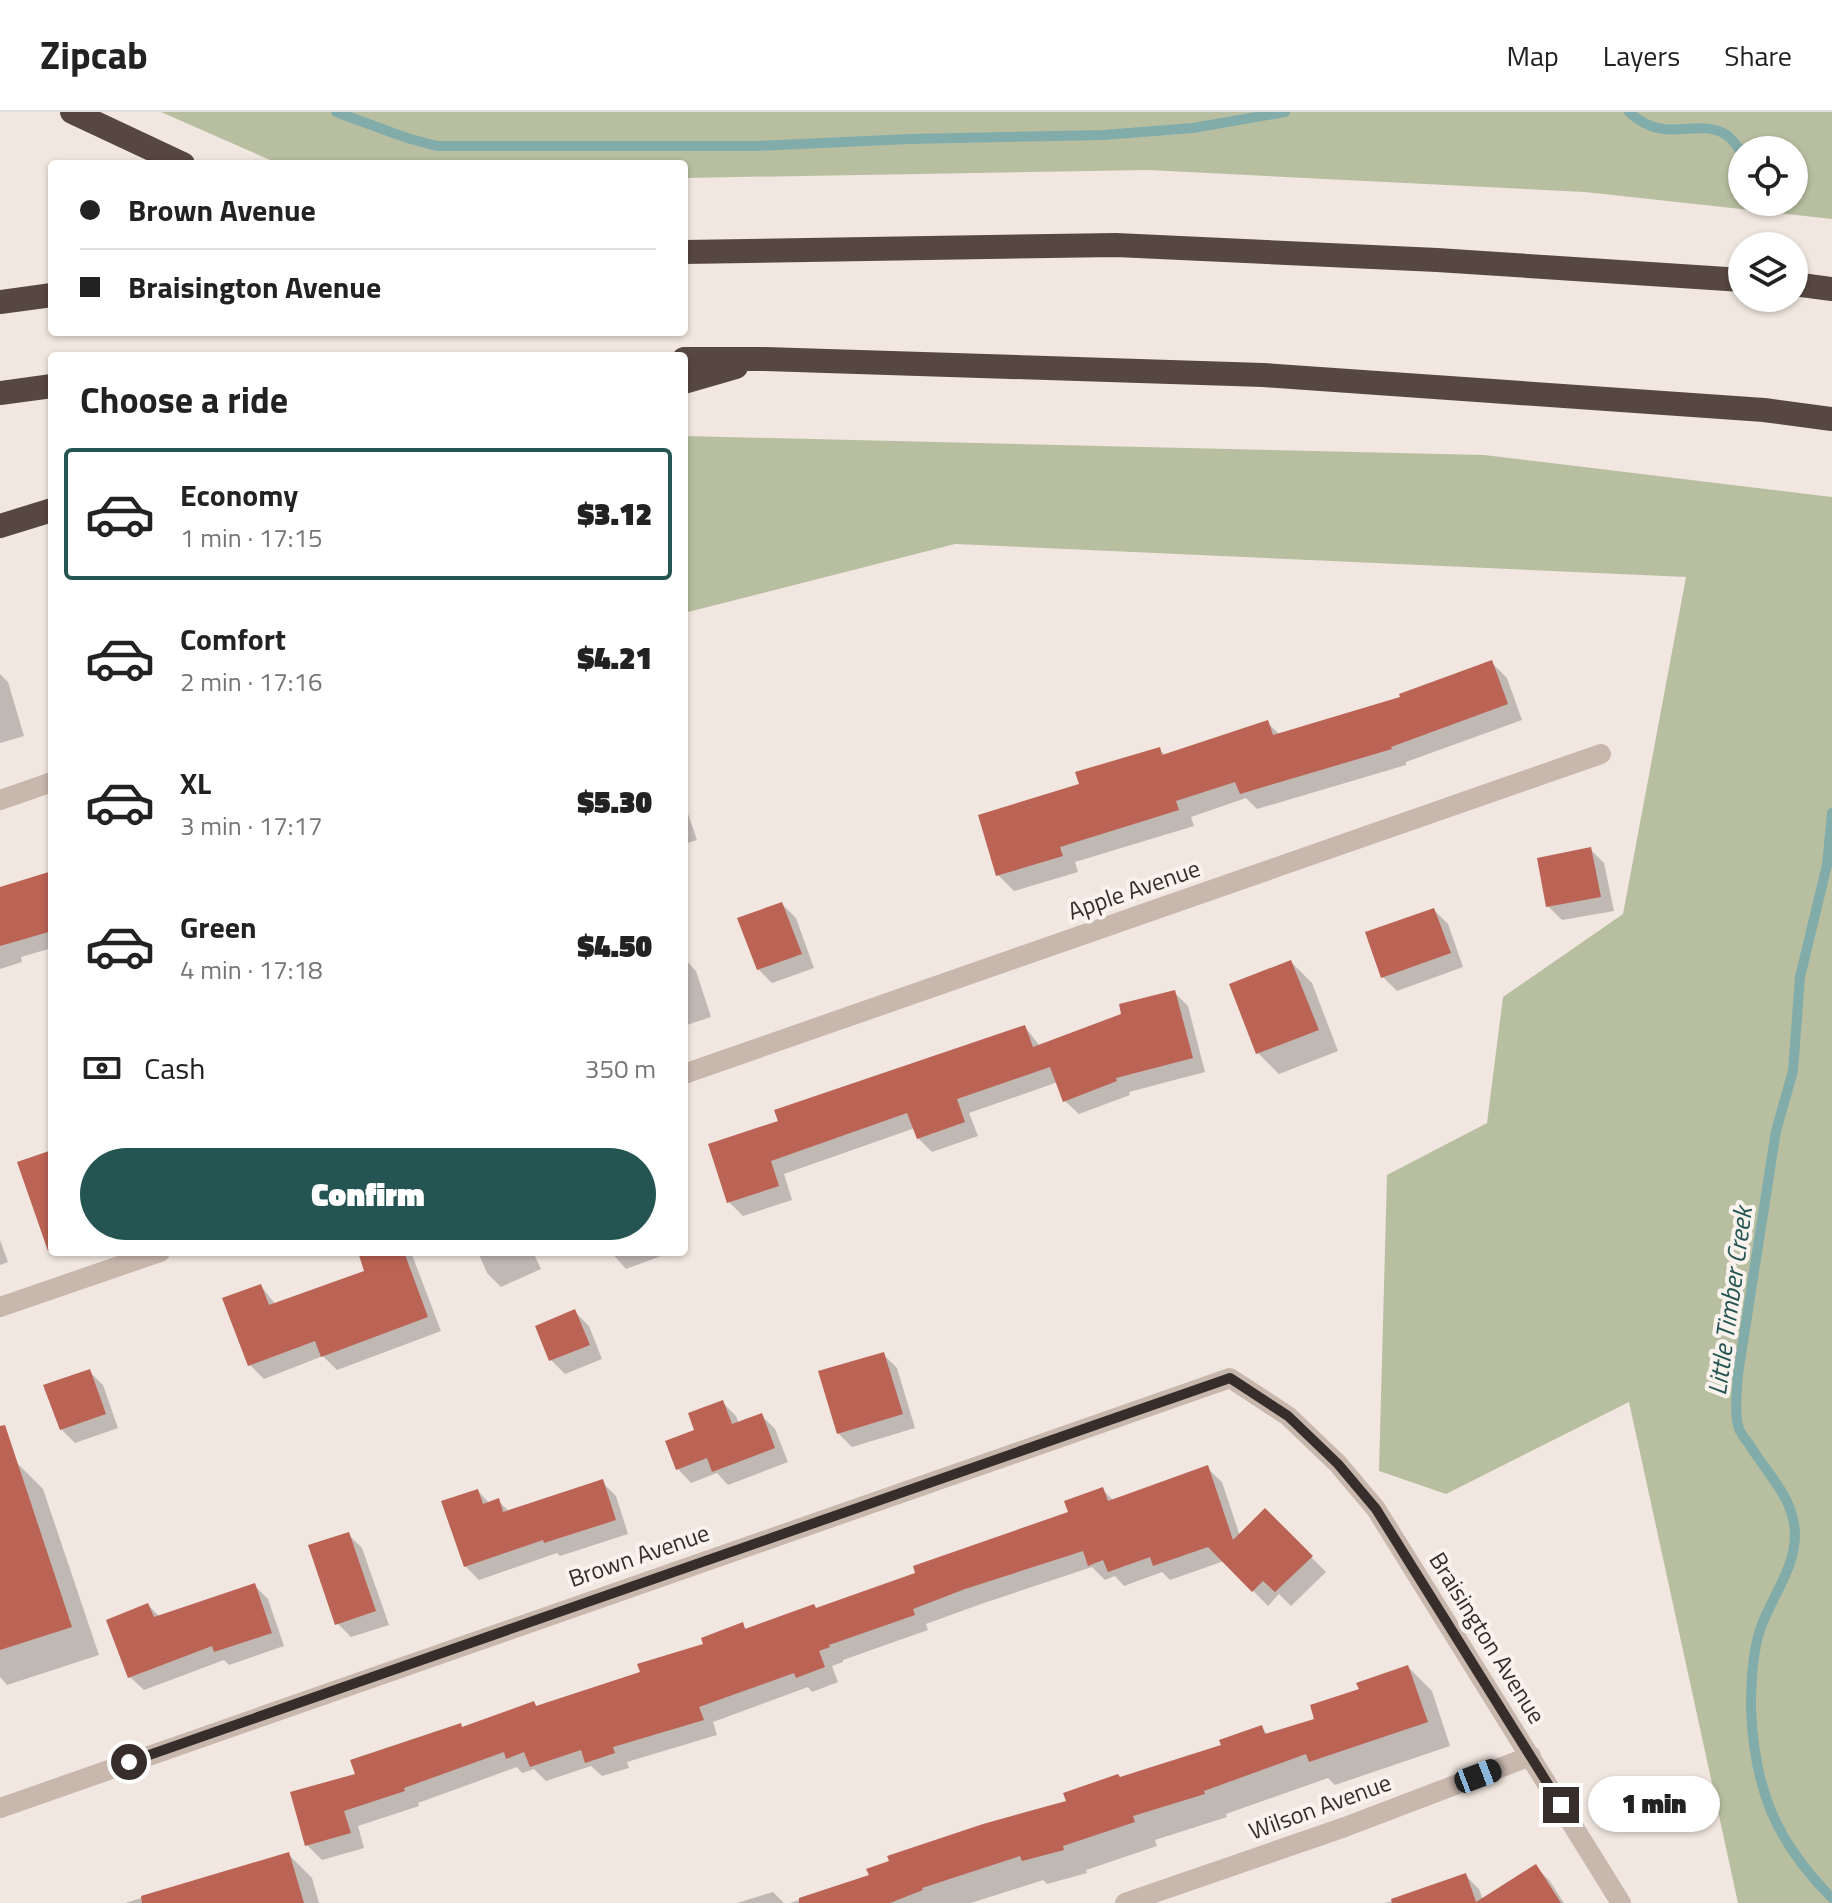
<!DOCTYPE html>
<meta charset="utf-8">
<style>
body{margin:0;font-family:"Titillium Web",sans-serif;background:#f2f2f2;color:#222;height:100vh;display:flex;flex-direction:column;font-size:30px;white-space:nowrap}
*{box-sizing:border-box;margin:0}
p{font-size:26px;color:#767676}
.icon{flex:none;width:44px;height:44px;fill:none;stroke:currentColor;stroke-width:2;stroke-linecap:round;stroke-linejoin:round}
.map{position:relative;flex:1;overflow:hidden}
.panel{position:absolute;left:48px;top:240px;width:640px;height:904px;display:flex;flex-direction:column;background:#fff;border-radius:8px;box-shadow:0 2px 6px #0004}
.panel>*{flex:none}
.guide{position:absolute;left:48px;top:48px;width:640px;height:176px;border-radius:8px;box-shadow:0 2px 6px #0004;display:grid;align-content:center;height:176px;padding:0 32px;background:#fff}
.tools{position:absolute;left:1728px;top:24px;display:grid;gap:16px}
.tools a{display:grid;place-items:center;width:80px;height:80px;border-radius:50%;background:#fff;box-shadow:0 2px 6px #0004;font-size:40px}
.end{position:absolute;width:36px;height:36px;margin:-18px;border:10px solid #372e2b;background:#fff;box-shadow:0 0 0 4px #fff}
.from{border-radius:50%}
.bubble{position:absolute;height:56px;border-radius:28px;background:#fff;box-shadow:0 2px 6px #0004;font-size:26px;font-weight:800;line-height:56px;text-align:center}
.car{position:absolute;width:24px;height:48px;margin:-24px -12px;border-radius:10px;box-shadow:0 0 6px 2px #0007;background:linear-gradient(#222 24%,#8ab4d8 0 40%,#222 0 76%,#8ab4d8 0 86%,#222 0)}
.guide b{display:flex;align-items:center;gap:28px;height:76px;font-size:30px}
.guide b+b{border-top:2px solid #e0e0e0}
.guide i{width:20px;height:20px;background:#222}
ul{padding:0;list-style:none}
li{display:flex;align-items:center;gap:24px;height:132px;margin:0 16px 12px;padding:0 16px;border:4px solid transparent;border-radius:8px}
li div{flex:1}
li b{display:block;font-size:30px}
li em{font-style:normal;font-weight:800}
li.current{border-color:#245553}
li>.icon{width:72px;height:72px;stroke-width:1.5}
h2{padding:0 32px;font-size:36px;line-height:96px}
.pay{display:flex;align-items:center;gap:20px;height:88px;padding:0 32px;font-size:30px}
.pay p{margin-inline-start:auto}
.action{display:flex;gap:16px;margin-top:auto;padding:16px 32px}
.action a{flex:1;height:92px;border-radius:48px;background:#245553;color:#fff;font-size:32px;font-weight:800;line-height:92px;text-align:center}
header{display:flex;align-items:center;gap:48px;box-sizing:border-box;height:112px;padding:0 40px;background:#fff;border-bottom:2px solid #e0e0e0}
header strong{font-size:38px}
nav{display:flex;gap:44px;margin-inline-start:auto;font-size:28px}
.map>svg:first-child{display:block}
</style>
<header>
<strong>Zipcab</strong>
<nav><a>Map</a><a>Layers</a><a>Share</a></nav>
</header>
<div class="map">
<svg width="1832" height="1791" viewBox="0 0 1832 1791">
<rect width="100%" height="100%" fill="#f1e7e0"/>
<path fill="#b8bfa1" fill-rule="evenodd" d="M 161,0 L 1832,0 L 1832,107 L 1585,80 L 1148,58 L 684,66 L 684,52 L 279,52 ZM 1742,38 L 1794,38 L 1794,90 L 1742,90 Z
M 684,324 L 1484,343 L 1832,385 L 1832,1791 L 1738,1791 L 1629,1290 L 1446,1382 L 1379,1359 L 1387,1063 L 1487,1011 L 1503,885 L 1623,802 L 1686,465 L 955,432 L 684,501 Z"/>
<path fill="#0003" d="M 1491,550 L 1507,566 L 1522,608 L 1406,650 L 1406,653 L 1257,697 L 1246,686 L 1191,705 L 1194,714 L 1075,750 L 1078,760 L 1014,779 L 998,763 L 1082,674 L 1159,637 L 1166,644 L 1267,610 L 1280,623 L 1402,586 Z
M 0,562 L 8,570 L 24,624 L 0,631 Z
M 684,690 L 697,728 L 684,732 Z
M 1591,738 L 1604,751 L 1614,799 L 1562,808 L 1548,794 Z
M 52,761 L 52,836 L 21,845 L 22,850 L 0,857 L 0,782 Z
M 782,792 L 796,806 L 814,856 L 772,871 L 758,857 Z
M 1434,798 L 1448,812 L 1463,855 L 1397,879 L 1383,865 Z
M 684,846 L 696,859 L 711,905 L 684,914 Z
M 1291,850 L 1312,871 L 1338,939 L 1279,962 L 1258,941 Z
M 1174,880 L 1188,894 L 1205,960 L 1129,980 L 1130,983 L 1079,1002 L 1065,989 L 1058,970 L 969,1001 L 978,1024 L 932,1040 L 918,1026 L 915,1016 L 784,1062 L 792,1088 L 743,1104 L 729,1090 L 781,1011 L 1025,915 L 1040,934 L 1124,903 Z
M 0,1128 L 8,1150 L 0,1153 Z
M 360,1140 L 411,1140 L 441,1219 L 337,1258 L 323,1244 L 264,1267 L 250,1253 L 261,1174 L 276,1193 L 367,1160 Z
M 478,1140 L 533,1140 L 541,1157 L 501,1175 L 487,1161 Z
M 611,1140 L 663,1140 L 664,1143 L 626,1157 Z
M 575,1200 L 589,1214 L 602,1247 L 565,1262 L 551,1248 Z
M 883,1242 L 897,1256 L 915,1316 L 852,1335 L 838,1321 Z
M 89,1259 L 103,1273 L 118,1316 L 75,1331 L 61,1317 Z
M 722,1290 L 736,1304 L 739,1312 L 761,1303 L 775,1317 L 788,1350 L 728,1373 L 717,1361 L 691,1371 L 678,1357 L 697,1319 Z
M 15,1349 L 43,1377 L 99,1543 L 7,1573 L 0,1565 L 0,1354 Z
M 1207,1356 L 1222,1370 L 1240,1424 L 1265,1399 L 1326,1460 L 1291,1494 L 1279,1482 L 1268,1494 L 1224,1449 L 1170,1468 L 1162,1460 L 1124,1474 L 1115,1464 L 1105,1468 L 1092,1455 L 981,1492 L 926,1512 L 928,1518 L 843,1548 L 843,1550 L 832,1554 L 838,1570 L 812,1580 L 808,1575 L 713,1610 L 717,1623 L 627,1650 L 629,1656 L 602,1664 L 591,1654 L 546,1669 L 534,1657 L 522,1661 L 517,1655 L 418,1691 L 419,1694 L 358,1714 L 364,1736 L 322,1748 L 307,1733 L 357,1664 L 463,1616 L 534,1591 L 538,1596 L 642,1561 L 706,1534 L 742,1513 L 748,1518 L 817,1498 L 918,1462 L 1071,1401 L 1102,1377 L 1114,1389 Z
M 602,1370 L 616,1384 L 628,1422 L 560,1444 L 557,1441 L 479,1468 L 465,1454 L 478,1379 L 490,1392 L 498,1389 L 510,1400 Z
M 348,1422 L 362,1436 L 389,1513 L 351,1525 L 337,1511 Z
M 254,1473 L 268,1487 L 284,1534 L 229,1553 L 224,1548 L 144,1578 L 130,1565 L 148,1493 L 160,1505 Z
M 1408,1555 L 1432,1579 L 1450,1634 L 1335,1673 L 1328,1666 L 1226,1702 L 1227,1705 L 1155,1728 L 1157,1734 L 1086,1758 L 1087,1761 L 1047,1772 L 1043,1768 L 971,1791 L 790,1791 L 871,1764 L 1069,1690 L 1121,1667 L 1223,1635 L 1261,1615 L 1268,1623 L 1317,1608 L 1361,1578 Z
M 288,1742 L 312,1766 L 319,1791 L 125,1791 Z
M 1535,1754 L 1549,1768 L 1564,1791 L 1512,1791 Z
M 1465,1763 L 1479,1777 L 1484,1791 L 1385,1791 L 1427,1779 Z
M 773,1780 L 784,1791 L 737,1791 Z"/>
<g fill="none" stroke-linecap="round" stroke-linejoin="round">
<path stroke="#82aca9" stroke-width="10" d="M 336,0 L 407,26 L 437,34 L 758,34 L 909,27 L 1103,23 L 1193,16 L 1285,0
M 1629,0 C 1666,34 1694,5 1725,22 C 1732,26 1737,34 1742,41
M 1832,701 L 1827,753 L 1800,865 L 1793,959 L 1776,1019 L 1738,1262 C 1737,1279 1734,1301 1739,1317 C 1741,1322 1746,1328 1749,1332 C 1767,1362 1794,1385 1795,1422 C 1795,1458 1771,1485 1760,1518 C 1752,1542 1751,1571 1751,1596 C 1754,1676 1775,1729 1832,1786"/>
</g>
<path fill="#bb6355" d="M 1492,548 L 1508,592 L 1391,635 L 1392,637 L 1240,682 L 1235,670 L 1176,689 L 1179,698 L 1060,735 L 1063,744 L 996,764 L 978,703 L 1079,672 L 1075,660 L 1160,635 L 1162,643 L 1268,608 L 1273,623 L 1400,585 L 1399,582 Z
M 1591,735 L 1601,785 L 1546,795 L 1537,746 Z
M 52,759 L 52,819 L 0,834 L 0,775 Z
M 782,790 L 802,842 L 757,858 L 737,806 Z
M 1434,796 L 1451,841 L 1381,866 L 1365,820 Z
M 1291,848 L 1319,918 L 1256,942 L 1229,872 Z
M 1175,878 L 1193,946 L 1116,966 L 1117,969 L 1063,990 L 1050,955 L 957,987 L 965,1010 L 917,1027 L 907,1001 L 771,1049 L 779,1074 L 727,1091 L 708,1032 L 778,1009 L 774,998 L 1025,913 L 1033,935 L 1121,902 L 1119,892 Z
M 52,1038 L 52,1138 L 48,1139 L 17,1050 Z
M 358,1140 L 404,1140 L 428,1205 L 321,1245 L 315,1229 L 248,1254 L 222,1186 L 261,1172 L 269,1193 L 364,1159 Z
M 575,1197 L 590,1233 L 549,1249 L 535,1214 Z
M 884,1240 L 903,1302 L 837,1322 L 818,1259 Z
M 90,1257 L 106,1302 L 60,1318 L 43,1273 Z
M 723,1288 L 732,1312 L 762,1301 L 775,1336 L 712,1360 L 707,1346 L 676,1358 L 665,1329 L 694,1318 L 688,1301 Z
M 5,1313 L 72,1515 L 0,1538 L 0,1314 Z
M 1208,1353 L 1233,1428 L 1265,1396 L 1313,1444 L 1275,1480 L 1263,1469 L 1252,1480 L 1208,1435 L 1153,1454 L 1150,1445 L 1108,1460 L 1103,1448 L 1088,1454 L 1083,1439 L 965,1477 L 913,1497 L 915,1503 L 829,1533 L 830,1535 L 819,1539 L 825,1555 L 796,1566 L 794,1561 L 699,1595 L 704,1608 L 613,1635 L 615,1641 L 585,1651 L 581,1638 L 530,1655 L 524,1640 L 506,1647 L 504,1640 L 404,1676 L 405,1679 L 344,1699 L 351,1721 L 305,1734 L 290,1680 L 355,1662 L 350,1648 L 461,1611 L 462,1615 L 534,1589 L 536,1594 L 640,1560 L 637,1552 L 703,1532 L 701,1526 L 743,1510 L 745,1517 L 814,1492 L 816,1496 L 915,1461 L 913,1454 L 1068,1400 L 1064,1389 L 1103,1375 L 1108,1389 Z
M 603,1367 L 616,1408 L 544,1431 L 543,1428 L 464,1455 L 441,1389 L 478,1377 L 483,1392 L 499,1386 L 503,1400 Z
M 349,1420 L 376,1499 L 335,1513 L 308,1433 Z
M 255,1471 L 272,1521 L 214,1540 L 212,1534 L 128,1566 L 106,1508 L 148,1491 L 154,1505 Z
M 1408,1553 L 1428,1610 L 1309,1650 L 1306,1642 L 1204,1679 L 1205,1682 L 1133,1704 L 1135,1710 L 1063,1734 L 1064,1738 L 1022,1749 L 1020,1744 L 922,1776 L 923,1778 L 890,1791 L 799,1791 L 799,1786 L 869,1763 L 866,1757 L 889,1749 L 887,1744 L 983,1712 L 1066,1689 L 1063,1681 L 1118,1662 L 1120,1665 L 1221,1633 L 1219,1628 L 1262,1613 L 1265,1622 L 1314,1607 L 1310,1593 L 1359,1577 L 1356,1571 Z
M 289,1740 L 304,1791 L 142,1791 L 141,1784 Z
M 1536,1752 L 1561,1791 L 1392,1791 L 1391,1787 L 1466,1761 L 1476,1790 Z"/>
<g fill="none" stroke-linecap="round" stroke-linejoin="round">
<path stroke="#c8b7ad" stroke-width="20" d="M 0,688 L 52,670
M 684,962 L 1601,642
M 0,1195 L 160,1140
M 0,1696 L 1230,1266 L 1288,1304 L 1338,1352 L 1376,1397 L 1621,1791
M 1125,1791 L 1345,1715 L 1531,1644"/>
<path stroke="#574743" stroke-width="24" d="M 72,0 L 183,52
M 684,140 L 1116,133 L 1437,148 L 1742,168
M 1794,172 L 1832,177
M 0,190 L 52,183
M 684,247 L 765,247 L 1263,263 L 1764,298 L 1832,307
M 684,270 L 736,255
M 0,281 L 52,274
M 0,414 L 52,398"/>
</g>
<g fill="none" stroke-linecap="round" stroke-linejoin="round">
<path stroke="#372e2b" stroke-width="10" d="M 129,1650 L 1230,1266 L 1288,1304 L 1338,1352 L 1376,1397 L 1561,1693"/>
</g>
<g text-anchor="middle" stroke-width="8" stroke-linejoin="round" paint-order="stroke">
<g font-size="24" fill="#372e2b" stroke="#f9f2ed">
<text transform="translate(1134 778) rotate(-19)" y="8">Apple Avenue</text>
<text transform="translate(639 1444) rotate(-19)" y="8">Brown Avenue</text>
<text transform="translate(1487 1526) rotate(58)" y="8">Braisington Avenue</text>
<text transform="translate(1320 1695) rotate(-20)" y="8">Wilson Avenue</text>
</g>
<g font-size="26" font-style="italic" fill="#245553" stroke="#f9f2ed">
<text transform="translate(1730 1189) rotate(-82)" y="9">Little Timber Creek</text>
</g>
</g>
</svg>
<div class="tools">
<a><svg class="icon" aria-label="locate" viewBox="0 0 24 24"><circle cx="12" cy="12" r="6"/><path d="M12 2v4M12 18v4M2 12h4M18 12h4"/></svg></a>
<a><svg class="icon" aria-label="layers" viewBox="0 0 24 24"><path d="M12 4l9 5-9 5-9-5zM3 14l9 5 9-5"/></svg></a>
</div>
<i class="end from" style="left:129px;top:1650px"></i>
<i class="end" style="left:1561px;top:1693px"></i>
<div class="bubble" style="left:1588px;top:1664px;width:132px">1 min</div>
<i class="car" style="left:1478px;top:1664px;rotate:69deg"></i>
<div class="guide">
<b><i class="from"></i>Brown Avenue</b>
<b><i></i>Braisington Avenue</b>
</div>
<section class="panel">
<h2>Choose a ride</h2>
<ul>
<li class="current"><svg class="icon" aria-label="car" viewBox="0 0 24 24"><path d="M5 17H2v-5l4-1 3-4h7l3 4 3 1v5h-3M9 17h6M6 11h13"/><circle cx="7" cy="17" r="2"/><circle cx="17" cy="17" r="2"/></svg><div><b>Economy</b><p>1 min · 17:15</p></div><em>$3.12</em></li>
<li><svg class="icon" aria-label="car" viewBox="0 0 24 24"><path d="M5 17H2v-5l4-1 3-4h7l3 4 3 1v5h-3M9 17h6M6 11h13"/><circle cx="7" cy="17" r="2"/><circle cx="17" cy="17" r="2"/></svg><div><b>Comfort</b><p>2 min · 17:16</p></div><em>$4.21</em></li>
<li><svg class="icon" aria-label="car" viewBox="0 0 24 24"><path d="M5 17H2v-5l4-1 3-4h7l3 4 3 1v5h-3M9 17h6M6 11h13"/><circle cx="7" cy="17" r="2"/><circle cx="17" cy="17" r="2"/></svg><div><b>XL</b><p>3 min · 17:17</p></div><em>$5.30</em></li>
<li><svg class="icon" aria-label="car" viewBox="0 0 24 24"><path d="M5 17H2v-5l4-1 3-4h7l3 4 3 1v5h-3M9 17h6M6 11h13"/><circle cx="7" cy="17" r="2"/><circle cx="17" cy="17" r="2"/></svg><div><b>Green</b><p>4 min · 17:18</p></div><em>$4.50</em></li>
</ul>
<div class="pay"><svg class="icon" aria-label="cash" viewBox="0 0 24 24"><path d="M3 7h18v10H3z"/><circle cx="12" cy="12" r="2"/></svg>Cash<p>350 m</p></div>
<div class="action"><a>Confirm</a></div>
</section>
</div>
